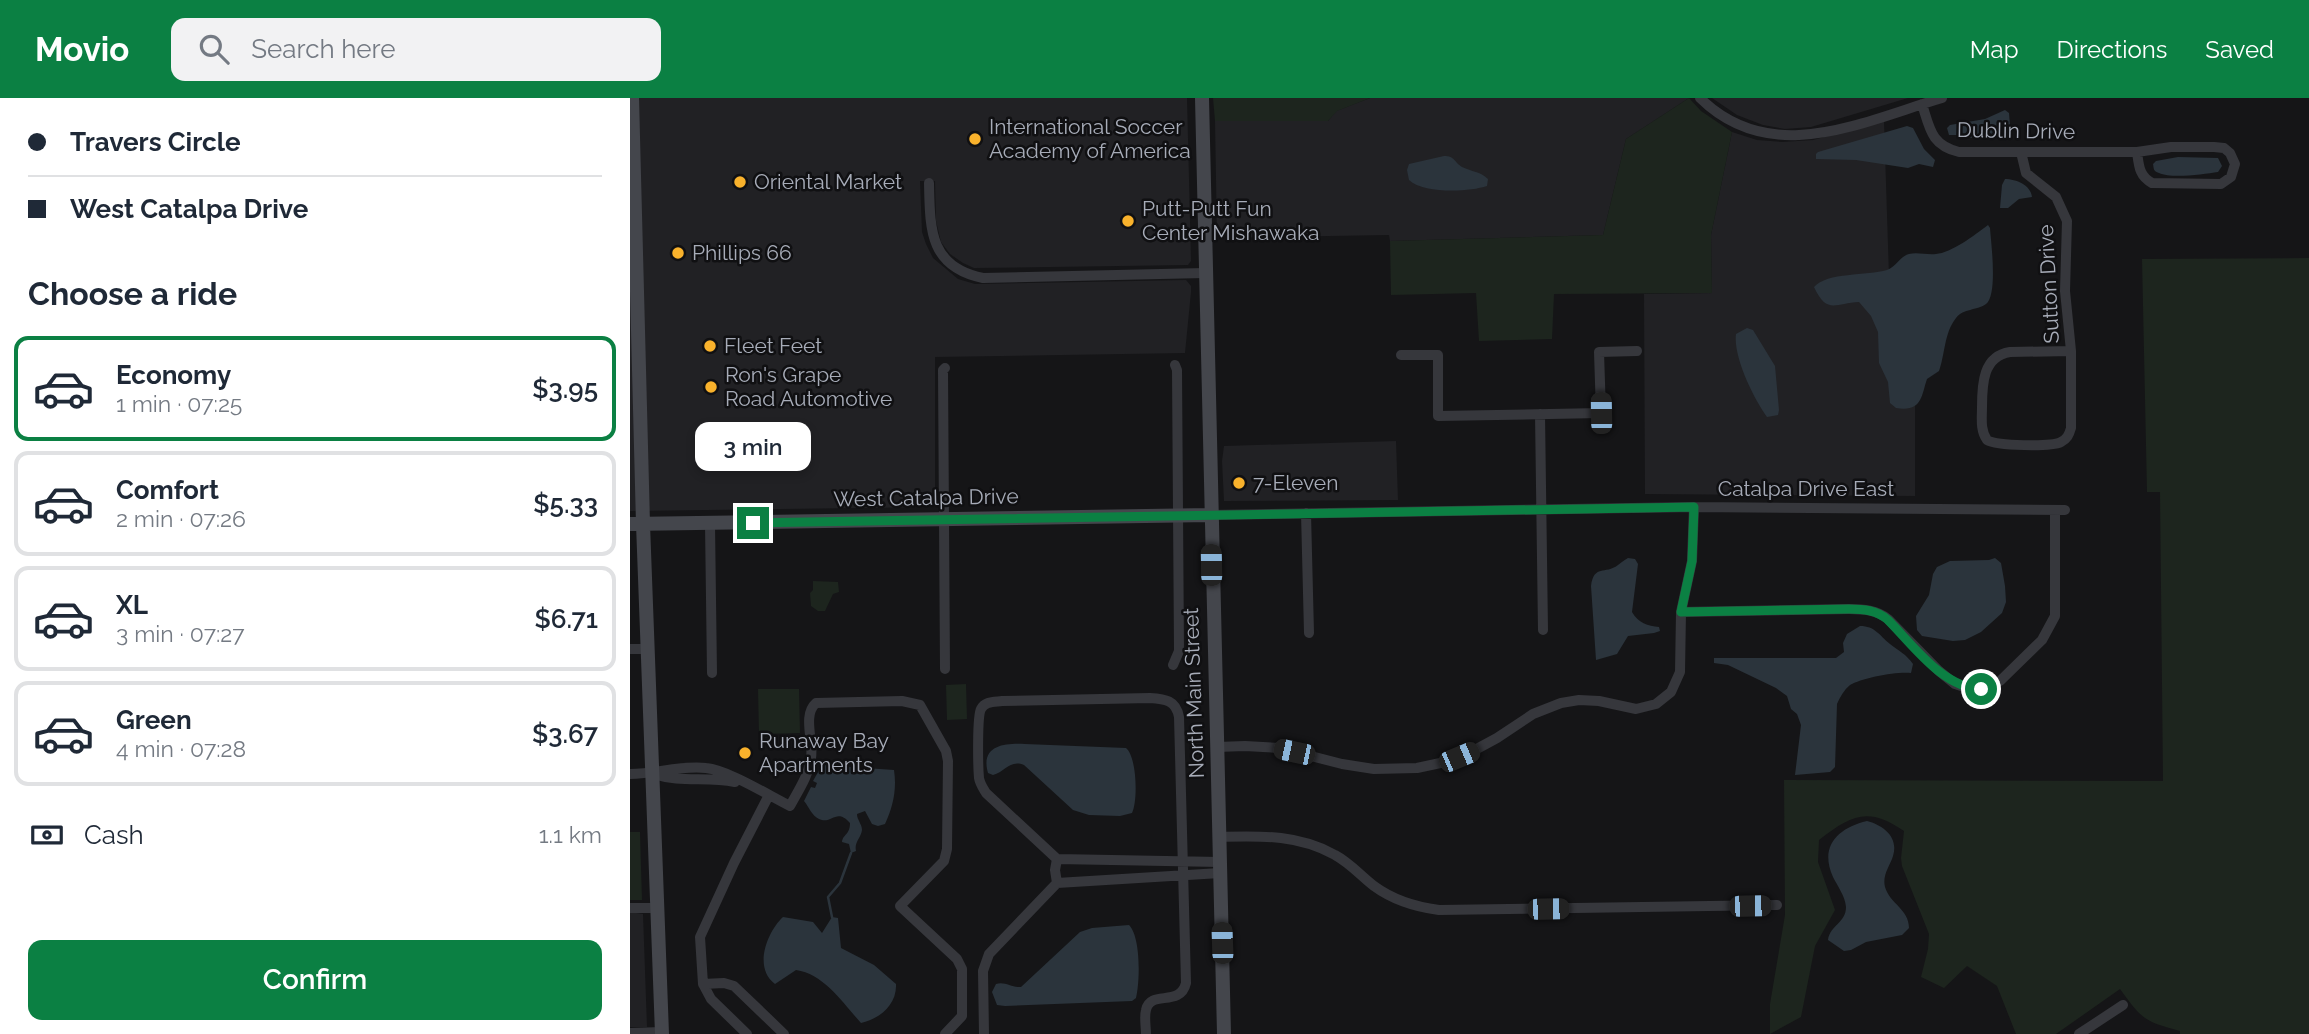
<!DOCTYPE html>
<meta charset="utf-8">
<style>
body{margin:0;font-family:Raleway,sans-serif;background:#f2f2f3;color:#1f2937;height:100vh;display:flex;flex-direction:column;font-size:26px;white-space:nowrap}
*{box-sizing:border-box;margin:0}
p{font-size:23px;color:#747a83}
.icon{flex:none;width:38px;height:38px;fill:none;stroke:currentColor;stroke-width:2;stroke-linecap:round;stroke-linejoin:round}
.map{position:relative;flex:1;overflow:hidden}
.sheet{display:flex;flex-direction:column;background:#fff;width:630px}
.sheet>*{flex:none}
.top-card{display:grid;align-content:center;height:154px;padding:0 28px;background:#fff}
.end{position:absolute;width:32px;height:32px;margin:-16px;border:9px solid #0b8043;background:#fff;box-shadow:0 0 0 4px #fff}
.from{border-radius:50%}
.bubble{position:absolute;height:49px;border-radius:14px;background:#fff;box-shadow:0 4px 10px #0003;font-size:23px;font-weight:600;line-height:49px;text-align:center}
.car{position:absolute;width:21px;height:42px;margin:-21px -10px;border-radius:9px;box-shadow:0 0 5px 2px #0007;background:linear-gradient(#222 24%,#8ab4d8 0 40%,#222 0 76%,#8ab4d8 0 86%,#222 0)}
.top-card b{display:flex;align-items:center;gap:24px;height:66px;font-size:26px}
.top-card b+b{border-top:2px solid #e0e1e3}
.top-card i{width:18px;height:18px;background:#1f2937}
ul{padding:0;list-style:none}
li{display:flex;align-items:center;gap:21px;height:105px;margin:0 14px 10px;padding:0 14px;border:4px solid #e0e1e3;border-radius:14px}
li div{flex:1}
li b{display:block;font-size:26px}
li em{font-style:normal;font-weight:600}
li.current{border-color:#0b8043}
li>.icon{width:63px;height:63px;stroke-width:1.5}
h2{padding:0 28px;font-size:32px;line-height:84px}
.pay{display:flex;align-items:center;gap:18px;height:77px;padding:0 28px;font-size:26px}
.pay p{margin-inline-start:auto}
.action{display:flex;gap:14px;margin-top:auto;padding:14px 28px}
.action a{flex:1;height:80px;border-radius:14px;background:#0b8043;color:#fff;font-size:28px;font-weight:600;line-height:80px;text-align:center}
header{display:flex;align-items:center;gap:42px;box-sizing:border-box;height:98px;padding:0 35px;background:#0b8043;color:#fff}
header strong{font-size:33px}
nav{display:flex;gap:38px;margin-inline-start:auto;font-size:24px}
.search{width:490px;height:63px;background:#f2f2f3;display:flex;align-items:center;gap:18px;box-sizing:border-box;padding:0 24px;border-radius:14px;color:#747a83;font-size:26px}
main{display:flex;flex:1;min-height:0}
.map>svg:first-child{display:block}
</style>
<header>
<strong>Movio</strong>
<div class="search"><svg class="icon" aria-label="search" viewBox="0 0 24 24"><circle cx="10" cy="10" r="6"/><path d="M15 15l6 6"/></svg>Search here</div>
<nav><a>Map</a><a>Directions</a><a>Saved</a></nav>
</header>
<main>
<section class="sheet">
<div class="top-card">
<b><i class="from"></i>Travers Circle</b>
<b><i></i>West Catalpa Drive</b>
</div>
<h2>Choose a ride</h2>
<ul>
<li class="current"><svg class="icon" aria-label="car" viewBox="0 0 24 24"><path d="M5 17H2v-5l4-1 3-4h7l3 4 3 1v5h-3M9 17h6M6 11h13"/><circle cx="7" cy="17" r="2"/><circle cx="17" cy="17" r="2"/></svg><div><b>Economy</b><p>1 min · 07:25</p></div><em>$3.95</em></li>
<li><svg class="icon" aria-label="car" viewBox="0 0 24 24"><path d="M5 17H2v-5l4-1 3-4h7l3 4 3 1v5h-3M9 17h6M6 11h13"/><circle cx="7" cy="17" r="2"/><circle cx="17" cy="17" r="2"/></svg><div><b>Comfort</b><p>2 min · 07:26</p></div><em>$5.33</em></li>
<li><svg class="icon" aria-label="car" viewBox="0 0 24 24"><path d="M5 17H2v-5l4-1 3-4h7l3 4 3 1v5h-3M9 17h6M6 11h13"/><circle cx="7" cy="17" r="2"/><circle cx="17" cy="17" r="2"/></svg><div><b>XL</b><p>3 min · 07:27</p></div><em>$6.71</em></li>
<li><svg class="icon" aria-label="car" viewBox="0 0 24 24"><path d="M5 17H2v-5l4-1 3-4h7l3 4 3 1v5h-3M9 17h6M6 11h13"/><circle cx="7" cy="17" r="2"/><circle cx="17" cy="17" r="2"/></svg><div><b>Green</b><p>4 min · 07:28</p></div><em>$3.67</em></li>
</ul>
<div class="pay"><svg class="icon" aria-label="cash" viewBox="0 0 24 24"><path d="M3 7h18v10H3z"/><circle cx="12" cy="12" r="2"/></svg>Cash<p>1.1 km</p></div>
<div class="action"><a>Confirm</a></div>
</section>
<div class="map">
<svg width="1679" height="936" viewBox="0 0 1679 936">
<rect width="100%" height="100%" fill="#151517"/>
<path fill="#212124" d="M 0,0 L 557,0 L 561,163 L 558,167 L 344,170 L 333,165 L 320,156 L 311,144 L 306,123 L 305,83 L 290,83 L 292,134 L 296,146 L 303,160 L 328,181 L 345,186 L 556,182 L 561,188 L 561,194 L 555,255 L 305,259 L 305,409 L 0,413 Z
M 740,0 L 1059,0 L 996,41 L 973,137 L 760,143 L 759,137 L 587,140 L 585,23 L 698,23 L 706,13 Z
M 1082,0 L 1278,0 L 1181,29 L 1155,31 L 1133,27 L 1107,17 Z
M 1254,23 L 1263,302 L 1285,303 L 1285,398 L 1015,396 L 1014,196 L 1082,195 L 1081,137 L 1102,34 L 1127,42 L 1152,44 L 1183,42 Z
M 766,343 L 768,402 L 594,403 L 592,363 L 594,348 Z
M 0,814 L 13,816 L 17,929 L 0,929 Z"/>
<path fill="#1d251e" d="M 583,0 L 740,0 L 707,13 L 698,23 L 585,23 Z
M 1059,0 L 1071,13 L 1102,34 L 1081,137 L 1082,195 L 924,196 L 922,241 L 849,243 L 846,195 L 761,197 L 760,143 L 973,137 L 996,41 Z
M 1679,160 L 1679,936 L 1550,936 L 1550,933 C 1513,923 1512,921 1490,891 L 1426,936 L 1386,936 L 1367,888 L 1337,868 L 1314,890 L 1291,879 L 1298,851 L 1299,836 L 1272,768 L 1271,760 L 1274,733 C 1238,708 1221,717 1189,742 L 1188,764 L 1205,812 L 1185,848 L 1171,919 L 1140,936 L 1140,906 L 1155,817 L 1154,682 L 1533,683 L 1530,394 L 1517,394 L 1512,161 Z
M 183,483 L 208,484 L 209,494 L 203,496 L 195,513 L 188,513 L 181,508 L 180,495 L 183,492 Z
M 336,586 L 337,621 L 317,622 L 316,587 Z
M 128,591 L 169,591 L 170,635 L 129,636 Z
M 0,734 L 10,734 L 12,802 L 0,802 Z"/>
<path fill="#2b343c" d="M 1375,12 L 1379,15 L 1381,40 L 1372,40 L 1360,35 L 1342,40 L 1329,37 L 1319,37 L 1317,30 L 1320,27 L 1355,21 Z
M 1277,28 L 1283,30 L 1294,51 L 1305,62 L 1303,69 L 1289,66 L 1278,70 L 1226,62 L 1186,61 L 1186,56 L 1188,54 Z
M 814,58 C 825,58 824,64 832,69 C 842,74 850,73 858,81 L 857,88 C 839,94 794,96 779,82 L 777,72 L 779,66 Z
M 1548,59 L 1588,60 L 1592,68 L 1588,74 C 1574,76 1542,81 1529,75 C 1523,73 1524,71 1523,66 L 1526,63 Z
M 1375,81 C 1386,81 1401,87 1402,99 L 1389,101 L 1378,110 L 1370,110 L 1372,87 Z
M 1358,127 L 1360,130 C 1361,144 1368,197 1356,206 C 1346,213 1334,210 1326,220 C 1314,235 1315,257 1309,273 L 1297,281 C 1291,299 1292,314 1266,310 L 1260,305 L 1258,284 L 1249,265 L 1248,234 L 1241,218 L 1229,204 C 1205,205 1197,217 1184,189 C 1197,174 1237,178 1257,172 C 1266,169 1270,158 1279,156 C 1287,154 1297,157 1306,156 C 1321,155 1345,137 1358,127 Z
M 1117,230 L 1123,232 L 1145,268 L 1149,312 L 1148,317 L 1137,319 C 1124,301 1103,259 1106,236 Z
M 998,460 L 1005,461 L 1008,466 L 1002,514 C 1008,525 1018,528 1029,529 L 1030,533 L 1024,535 L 998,538 L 987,556 L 966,562 L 961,488 C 964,466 975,477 988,467 C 991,465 994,462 998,460 Z
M 1365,460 L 1371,465 L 1375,488 L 1376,504 L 1372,515 L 1351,534 L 1335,542 L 1323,543 L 1292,538 L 1287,532 L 1286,518 L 1299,497 L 1303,476 L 1307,469 L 1320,463 L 1359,462 Z
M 1230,528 C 1245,528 1249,537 1260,546 C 1269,553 1276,556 1283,566 L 1281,575 C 1268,573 1231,580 1220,587 C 1214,592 1210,599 1207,606 L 1205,669 L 1200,674 L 1165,677 L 1171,627 L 1167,616 L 1161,611 L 1157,598 L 1146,590 L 1098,567 L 1084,565 L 1084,560 L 1206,560 L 1214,554 L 1213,545 L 1217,536 Z
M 395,646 L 496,650 C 507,659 508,703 502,715 L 490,718 L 459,717 L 443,712 L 394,667 C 380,661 375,674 363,677 L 358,675 C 350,647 375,645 395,646 Z
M 192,667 L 264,672 C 267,691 263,709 255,726 L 248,728 L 242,726 L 235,713 L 227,716 C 227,722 232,726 232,732 C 231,740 224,744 226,753 L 221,755 L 219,746 L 212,744 C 213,736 220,737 220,725 C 206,709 202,727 189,721 C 182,718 179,709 174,703 L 181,689 L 185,690 L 187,685 L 183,683 Z
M 1237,723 C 1253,727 1269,739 1263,758 C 1260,768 1252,777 1255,789 C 1260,806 1279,811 1279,830 L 1272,837 L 1236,844 L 1221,852 L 1214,853 L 1198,842 C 1200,827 1216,825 1216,809 C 1215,798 1208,789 1203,779 C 1189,748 1208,730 1237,723 Z
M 153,819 L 183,824 L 192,835 L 202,819 L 208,820 L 211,850 L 244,867 L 266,886 C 267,907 249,921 231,925 C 213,905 194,876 166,872 L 145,886 C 123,870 137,834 153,819 Z
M 499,827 C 511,839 510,884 506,900 L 502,903 L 375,908 L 367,907 L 362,894 L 366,886 C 375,883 382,890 391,889 L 450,834 L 462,830 Z"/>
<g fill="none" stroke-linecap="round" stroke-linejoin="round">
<path stroke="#2b343c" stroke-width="2.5" d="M 202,819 L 198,799 L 210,785 L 221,755"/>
<path stroke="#36373c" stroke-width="10" d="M 1070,0 C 1141,70 1231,24 1312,0
M 1292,6 C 1300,31 1301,47 1329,54 L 1507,54 L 1541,49 L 1584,49 L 1594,50 L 1600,55 L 1605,66 L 1601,79 L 1591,86 L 1522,85 C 1509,78 1509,68 1507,54
M 1391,54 L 1396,75 L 1426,99 L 1437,123 L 1435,193 L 1441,253 L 1441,330 C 1439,337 1437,341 1431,344 C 1421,349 1367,348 1357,342 C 1350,332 1352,320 1352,309 C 1352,286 1353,258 1380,254 L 1441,253
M 299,85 C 300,131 299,169 353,180 L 575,175
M 771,257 L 808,257 L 808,318 L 971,315 L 969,254 L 1007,253
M 315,270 L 313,272 L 315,571
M 910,316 L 913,532
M 676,415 L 679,535
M 580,417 L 1064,409 L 1435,412
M 80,426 L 82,575
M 1051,514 L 1219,511 C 1233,511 1247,512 1258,521 L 1309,573 L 1325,586 L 1337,590 L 1351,591 L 1370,583 L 1412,542 L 1425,518 L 1425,412
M 0,551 L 18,551
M 543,567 L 549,553 L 547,272 L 545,267
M 587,649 L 615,648 L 650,650 L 712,666 L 744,671 L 787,670 L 815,664 L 843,653 L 867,640 L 903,616 L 931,605 L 949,602 L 969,603 L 1006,611 L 1026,606 L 1041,594 L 1050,574 L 1051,514 L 1062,463 L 1064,409
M 0,676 C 26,676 50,667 76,670 C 98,672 138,697 160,708 C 168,693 179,677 181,660 C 184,644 172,617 186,605 L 272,603 L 290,607 L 316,653 L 318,663 L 317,751 L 314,763 L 270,808 L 327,861 L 332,871 L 332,918 L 315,936
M 23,676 C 52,685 76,678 105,684
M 589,739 C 630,738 668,736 705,757 C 720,765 731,778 744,788 C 763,802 786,809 809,812 L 1147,807
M 427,761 L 356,695 C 353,690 350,686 349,680 C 348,669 347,618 351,611 C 355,603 364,604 372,603 L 520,600 C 535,601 546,602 549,619 L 556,885 C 550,910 520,891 516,912 C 514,919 516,929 516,936
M 427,761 L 590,764
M 427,761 L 425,772 L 427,785
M 427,785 L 590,775
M 0,810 L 26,810
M 73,886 L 94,885 L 104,888 L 154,936
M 0,935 L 32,934
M 117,936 L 81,901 L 73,886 L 70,839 L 104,765 L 139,697
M 354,936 L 353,873 L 359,856 L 427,785
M 1449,936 L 1493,907"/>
<path stroke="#44464c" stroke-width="14" d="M 2,0 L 13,426 L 32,936
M 572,0 L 594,936
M 0,426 L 580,417"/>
</g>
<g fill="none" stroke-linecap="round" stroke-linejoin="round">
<path stroke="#0b8043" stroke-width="9" d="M 123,425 L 1064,409 L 1062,463 L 1051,514 L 1219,511 C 1233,511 1247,512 1258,522 C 1283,547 1313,590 1351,591"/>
</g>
<g fill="#f9b22c" stroke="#101012" stroke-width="2.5">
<circle cx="345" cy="41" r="7"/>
<circle cx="110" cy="84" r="7"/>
<circle cx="498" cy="123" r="7"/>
<circle cx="48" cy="155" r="7"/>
<circle cx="80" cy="248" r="7"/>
<circle cx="81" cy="289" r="7"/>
<circle cx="609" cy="385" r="7"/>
<circle cx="115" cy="655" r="7"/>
</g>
<g text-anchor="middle" stroke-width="5" stroke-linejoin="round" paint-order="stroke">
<g font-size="21" fill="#a7acb8" stroke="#101012" text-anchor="start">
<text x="359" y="36">International Soccer<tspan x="359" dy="24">Academy of America</tspan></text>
<text x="124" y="91">Oriental Market</text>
<text x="512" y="118">Putt-Putt Fun<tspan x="512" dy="24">Center Mishawaka</tspan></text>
<text x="62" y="162">Phillips 66</text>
<text x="94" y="255">Fleet Feet</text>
<text x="95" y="284">Ron's Grape<tspan x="95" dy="24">Road Automotive</tspan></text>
<text x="623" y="392">7-Eleven</text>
<text x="129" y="650">Runaway Bay<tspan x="129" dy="24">Apartments</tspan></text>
</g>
<g font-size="21" fill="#a7acb8" stroke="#101012">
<text transform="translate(1386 33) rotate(1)" y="7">Dublin Drive</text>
<text transform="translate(1419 186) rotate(-93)" y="7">Sutton Drive</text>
<text x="1176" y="398">Catalpa Drive East</text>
<text transform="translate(296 400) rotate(-1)" y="7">West Catalpa Drive</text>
<text transform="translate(564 595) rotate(-92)" y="7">North Main Street</text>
</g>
</g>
</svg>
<i class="end from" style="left:1351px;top:591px"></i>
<i class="end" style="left:123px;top:425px"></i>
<div class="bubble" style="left:65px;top:324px;width:116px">3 min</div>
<i class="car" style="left:971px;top:315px;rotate:359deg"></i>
<i class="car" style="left:581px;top:467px;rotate:359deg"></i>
<i class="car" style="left:664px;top:654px;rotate:282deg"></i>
<i class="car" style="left:829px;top:659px;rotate:67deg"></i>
<i class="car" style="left:1120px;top:808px;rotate:89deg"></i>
<i class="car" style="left:918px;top:811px;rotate:89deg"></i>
<i class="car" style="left:592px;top:845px;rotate:358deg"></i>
</div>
</main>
